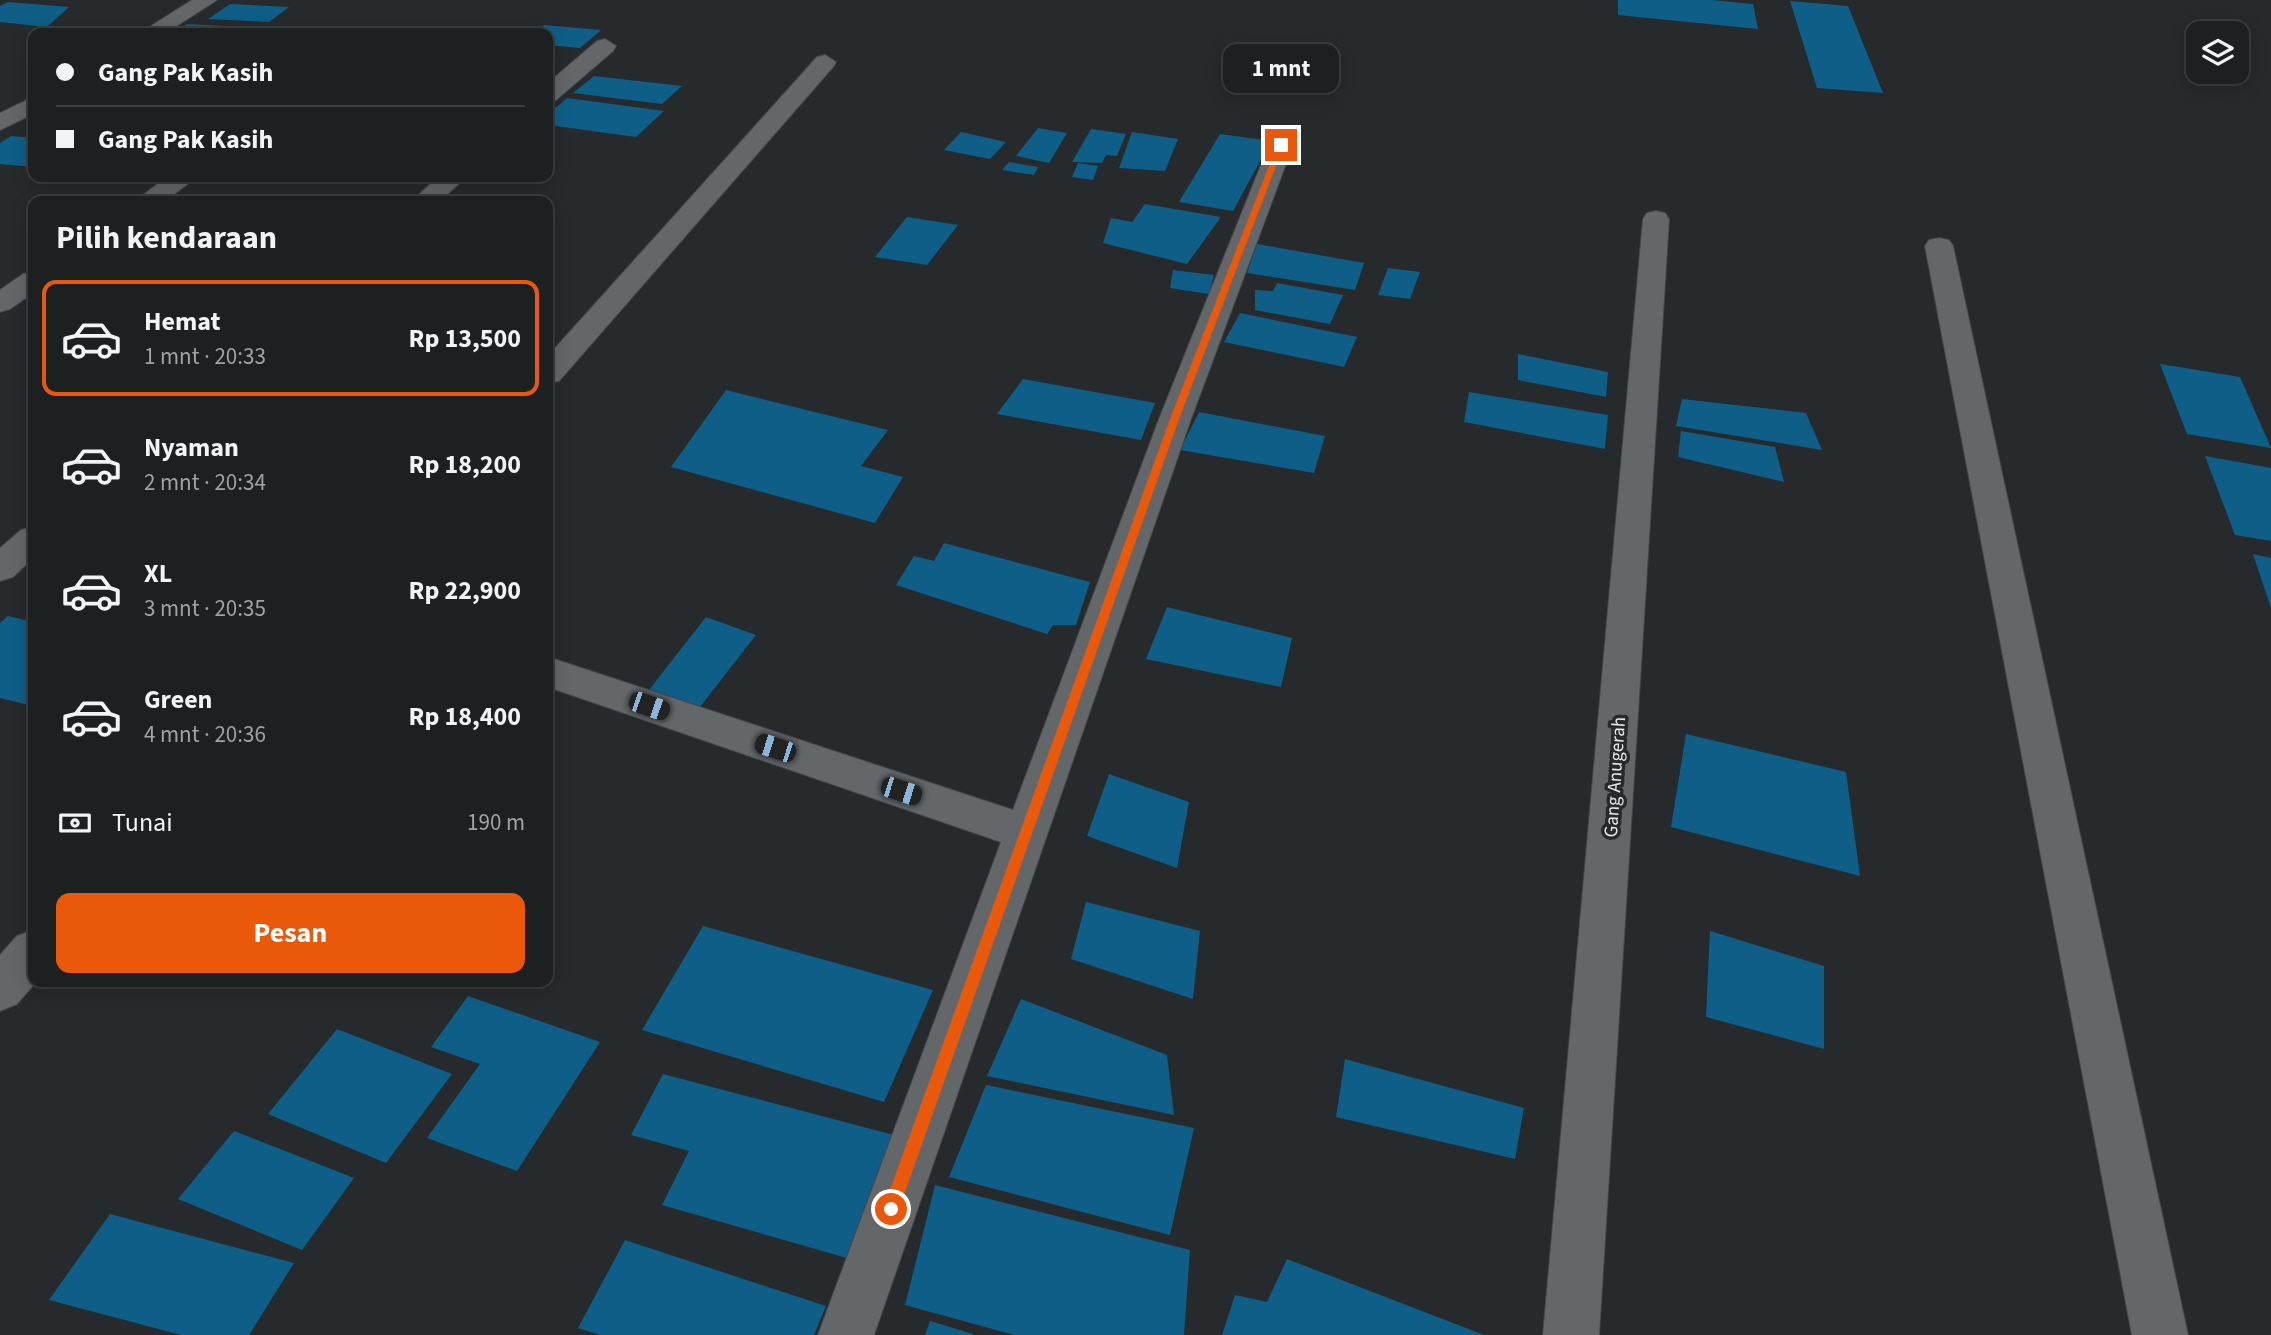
<!DOCTYPE html>
<html lang="id">
<meta charset="utf-8">
<style>
body{margin:0;font-family:"Source Sans 3",sans-serif;background:#2a2d2e;color:#f1f3f6;height:100vh;display:flex;flex-direction:column;font-size:26px;white-space:nowrap}
*{box-sizing:border-box;margin:0}
p{font-size:23px;color:#a0a3a5}
.icon{flex:none;width:38px;height:38px;fill:none;stroke:currentColor;stroke-width:2;stroke-linecap:round;stroke-linejoin:round}
.map{position:relative;flex:1;overflow:hidden}
.drawer{position:absolute;left:28px;top:196px;width:525px;height:791px;display:flex;flex-direction:column;background:#1d2021;border-radius:14px;box-shadow:0 4px 18px #0003,0 0 0 2px #3b3e3f}
.drawer>*{flex:none}
.guide{position:absolute;left:28px;top:28px;width:525px;height:154px;border-radius:14px;box-shadow:0 4px 18px #0003,0 0 0 2px #3b3e3f;display:grid;align-content:center;height:154px;padding:0 28px;background:#1d2021}
.tools{position:absolute;left:2186px;top:21px;display:grid;gap:14px}
.tools a{display:grid;place-items:center;width:63px;height:63px;border-radius:14px;background:#1d2021;box-shadow:0 4px 18px #0003,0 0 0 2px #3b3e3f;font-size:35px}
.end{position:absolute;width:32px;height:32px;margin:-16px;border:9px solid #ea580c;background:#fff;box-shadow:0 0 0 4px #fff}
.from{border-radius:50%}
.bubble{position:absolute;height:49px;border-radius:14px;background:#1d2021;box-shadow:0 4px 18px #0003,0 0 0 2px #3b3e3f;font-size:23px;font-weight:700;line-height:49px;text-align:center}
.car{position:absolute;width:21px;height:42px;margin:-21px -10px;border-radius:9px;box-shadow:0 0 5px 2px #0007;background:linear-gradient(#222 24%,#8ab4d8 0 40%,#222 0 76%,#8ab4d8 0 86%,#222 0)}
.guide b{display:flex;align-items:center;gap:24px;height:66px;font-size:26px}
.guide b+b{border-top:2px solid #3b3e3f}
.guide i{width:18px;height:18px;background:#f1f3f6}
ul{padding:0;list-style:none}
li{display:flex;align-items:center;gap:21px;height:116px;margin:0 14px 10px;padding:0 14px;border:4px solid transparent;border-radius:14px}
li div{flex:1}
li b{display:block;font-size:26px}
li em{font-style:normal;font-weight:700}
li.on{border-color:#ea580c}
li>.icon{width:63px;height:63px;stroke-width:1.5}
h2{padding:0 28px;font-size:32px;line-height:84px}
.pay{display:flex;align-items:center;gap:18px;height:77px;padding:0 28px;font-size:26px}
.pay p{margin-inline-start:auto}
.button{display:flex;gap:14px;margin-top:auto;padding:14px 28px}
.button a{flex:1;height:80px;border-radius:14px;background:#ea580c;color:#fff;font-size:28px;font-weight:700;line-height:80px;text-align:center}
.map>svg:first-child{display:block}
</style>
<div class="map">
<svg width="2271" height="1335" viewBox="0 0 2271 1335">
<rect width="100%" height="100%" fill="#272a2c"/>
<path fill="#0e5e87" d="M 1618,0 L 1712,0 L 1753,4 L 1758,29 L 1618,15 Z
M 1790,1 L 1848,6 L 1883,93 L 1817,88 Z
M 8,2 L 69,7 L 47,27 L 0,22 L 0,6 Z
M 230,4 L 289,7 L 269,22 L 208,19 Z
M 187,24 L 263,28 L 255,33 L 174,33 Z
M 544,25 L 601,30 L 580,48 L 548,45 L 548,33 L 533,33 Z
M 594,76 L 682,86 L 662,104 L 573,93 Z
M 567,98 L 664,111 L 636,137 L 548,125 L 548,114 Z
M 1038,128 L 1067,133 L 1049,163 L 1016,156 Z
M 1091,129 L 1126,134 L 1117,156 L 1106,155 L 1102,163 L 1072,162 Z
M 961,132 L 1006,142 L 990,159 L 944,150 Z
M 1132,132 L 1178,139 L 1165,171 L 1119,168 Z
M 1220,134 L 1271,141 L 1233,211 L 1179,202 Z
M 11,136 L 33,138 L 33,167 L 0,164 L 0,143 Z
M 1009,162 L 1038,167 L 1034,175 L 1002,170 Z
M 1078,163 L 1098,166 L 1093,180 L 1072,177 Z
M 1145,204 L 1221,217 L 1187,264 L 1103,243 L 1111,218 L 1132,222 Z
M 907,217 L 958,225 L 927,265 L 875,257 Z
M 1257,244 L 1364,263 L 1355,290 L 1247,273 Z
M 1388,268 L 1420,272 L 1410,299 L 1378,295 Z
M 1173,270 L 1214,275 L 1209,294 L 1170,288 Z
M 1277,283 L 1343,295 L 1330,324 L 1255,310 L 1255,290 L 1273,291 Z
M 1240,313 L 1357,337 L 1344,367 L 1224,342 Z
M 1518,354 L 1608,372 L 1606,397 L 1518,380 Z
M 2160,364 L 2240,377 L 2271,448 L 2187,434 Z
M 1023,379 L 1155,403 L 1141,440 L 997,414 Z
M 726,390 L 888,430 L 861,466 L 903,477 L 875,523 L 671,467 Z
M 1469,392 L 1608,415 L 1605,449 L 1464,422 Z
M 1682,399 L 1806,413 L 1822,450 L 1676,426 Z
M 1199,412 L 1325,436 L 1314,473 L 1180,450 Z
M 1681,431 L 1775,447 L 1784,482 L 1678,457 Z
M 2205,456 L 2271,468 L 2271,541 L 2235,535 Z
M 944,543 L 1090,582 L 1076,625 L 1053,625 L 1047,634 L 896,585 L 914,556 L 934,561 Z
M 2253,554 L 2271,558 L 2271,608 Z
M 1167,607 L 1292,638 L 1281,687 L 1146,659 Z
M 8,616 L 33,622 L 33,706 L 0,698 L 0,623 Z
M 706,617 L 756,635 L 696,712 L 645,695 Z
M 1686,734 L 1846,772 L 1860,876 L 1671,827 Z
M 1109,774 L 1189,802 L 1177,868 L 1087,836 Z
M 1086,902 L 1200,931 L 1193,999 L 1071,959 Z
M 703,926 L 933,990 L 884,1102 L 642,1030 Z
M 1710,931 L 1824,966 L 1824,1049 L 1706,1017 Z
M 468,996 L 600,1042 L 517,1171 L 427,1138 L 480,1064 L 431,1047 Z
M 1021,999 L 1167,1055 L 1174,1115 L 987,1076 Z
M 337,1029 L 452,1074 L 386,1163 L 268,1114 Z
M 1345,1059 L 1524,1108 L 1515,1159 L 1336,1117 Z
M 663,1074 L 894,1135 L 847,1258 L 662,1205 L 689,1151 L 631,1135 Z
M 986,1085 L 1194,1128 L 1170,1235 L 949,1177 Z
M 234,1131 L 354,1178 L 302,1250 L 178,1199 Z
M 935,1185 L 1190,1250 L 1184,1335 L 1014,1335 L 905,1305 Z
M 110,1214 L 294,1263 L 249,1335 L 181,1335 L 49,1300 Z
M 625,1240 L 826,1306 L 814,1335 L 600,1335 L 578,1328 Z
M 1287,1259 L 1484,1335 L 1222,1335 L 1235,1295 L 1267,1302 Z
M 930,1321 L 973,1334 L 973,1335 L 925,1335 Z"/>
<g fill="none" stroke-linecap="round" stroke-linejoin="round">
<defs>
<path id="minor" d="M 192,0 L 217,0 L 166,33 L 140,33 Z
M 605,39 L 616,46 L 613,51 L 556,100 L 548,102 L 548,83 L 597,41 Z
M 825,55 L 836,62 L 833,67 L 559,381 L 548,383 L 548,356 L 817,57 Z
M 33,97 L 33,114 L 0,130 L 0,113 Z
M 1281,138 L 1290,140 L 1293,145 L 1191,419 L 874,1335 L 818,1335 L 1001,842 L 548,687 L 548,657 L 1013,810 L 1159,419 L 1269,145 L 1272,140 Z
M 167,177 L 197,177 L 165,201 L 135,201 Z
M 438,177 L 466,177 L 440,201 L 412,201 Z
M 1656,211 L 1665,213 L 1669,219 L 1599,1335 L 1543,1335 L 1643,219 L 1647,213 Z
M 1939,238 L 1949,240 L 1953,246 L 2188,1335 L 2132,1335 L 1925,246 L 1929,240 Z
M 33,272 L 33,293 L 10,309 L 0,312 L 0,290 L 23,274 Z
M 33,527 L 33,558 L 13,577 L 0,581 L 0,548 L 21,530 Z
M 33,930 L 33,982 L 36,982 L 17,1004 L 0,1011 L 0,955 L 17,936 Z"/>
</defs>
<use href="#minor" stroke="#444648" stroke-width="2"/>
<use href="#minor" fill="#64676a" fill-rule="evenodd"/>
</g>
<path fill="#ea580c" d="M 1278,143 L 1284,145 L 1179,419 L 899,1209 L 891,1217 L 883,1209 L 1170,419 Z"/>
<g text-anchor="middle" stroke-width="7" stroke-linejoin="round" paint-order="stroke">
<g font-size="19" fill="#e8eaec" stroke="#272a2c">
<text transform="translate(1614 777) rotate(-86)" y="7">Gang Anugerah</text>
</g>
</g>
</svg>
<div class="tools">
<a><svg class="icon" aria-label="layers" viewBox="0 0 24 24"><path d="M12 4l9 5-9 5-9-5zM3 14l9 5 9-5"/></svg></a>
</div>
<i class="end from" style="left:891px;top:1209px"></i>
<i class="end" style="left:1281px;top:145px"></i>
<div class="bubble" style="left:1223px;top:44px;width:116px">1 mnt</div>
<i class="car" style="left:649px;top:706px;rotate:109deg"></i>
<i class="car" style="left:775px;top:748px;rotate:288deg"></i>
<i class="car" style="left:901px;top:791px;rotate:108deg"></i>
<div class="guide">
<b><i class="from"></i>Gang Pak Kasih</b>
<b><i></i>Gang Pak Kasih</b>
</div>
<section class="drawer">
<h2>Pilih kendaraan</h2>
<ul>
<li class="on"><svg class="icon" aria-label="car" viewBox="0 0 24 24"><path d="M5 17H2v-5l4-1 3-4h7l3 4 3 1v5h-3M9 17h6M6 11h13"/><circle cx="7" cy="17" r="2"/><circle cx="17" cy="17" r="2"/></svg><div><b>Hemat</b><p>1 mnt · 20:33</p></div><em>Rp 13,500</em></li>
<li><svg class="icon" aria-label="car" viewBox="0 0 24 24"><path d="M5 17H2v-5l4-1 3-4h7l3 4 3 1v5h-3M9 17h6M6 11h13"/><circle cx="7" cy="17" r="2"/><circle cx="17" cy="17" r="2"/></svg><div><b>Nyaman</b><p>2 mnt · 20:34</p></div><em>Rp 18,200</em></li>
<li><svg class="icon" aria-label="car" viewBox="0 0 24 24"><path d="M5 17H2v-5l4-1 3-4h7l3 4 3 1v5h-3M9 17h6M6 11h13"/><circle cx="7" cy="17" r="2"/><circle cx="17" cy="17" r="2"/></svg><div><b>XL</b><p>3 mnt · 20:35</p></div><em>Rp 22,900</em></li>
<li><svg class="icon" aria-label="car" viewBox="0 0 24 24"><path d="M5 17H2v-5l4-1 3-4h7l3 4 3 1v5h-3M9 17h6M6 11h13"/><circle cx="7" cy="17" r="2"/><circle cx="17" cy="17" r="2"/></svg><div><b>Green</b><p>4 mnt · 20:36</p></div><em>Rp 18,400</em></li>
</ul>
<div class="pay"><svg class="icon" aria-label="cash" viewBox="0 0 24 24"><path d="M3 7h18v10H3z"/><circle cx="12" cy="12" r="2"/></svg>Tunai<p>190 m</p></div>
<div class="button"><a>Pesan</a></div>
</section>
</div>
